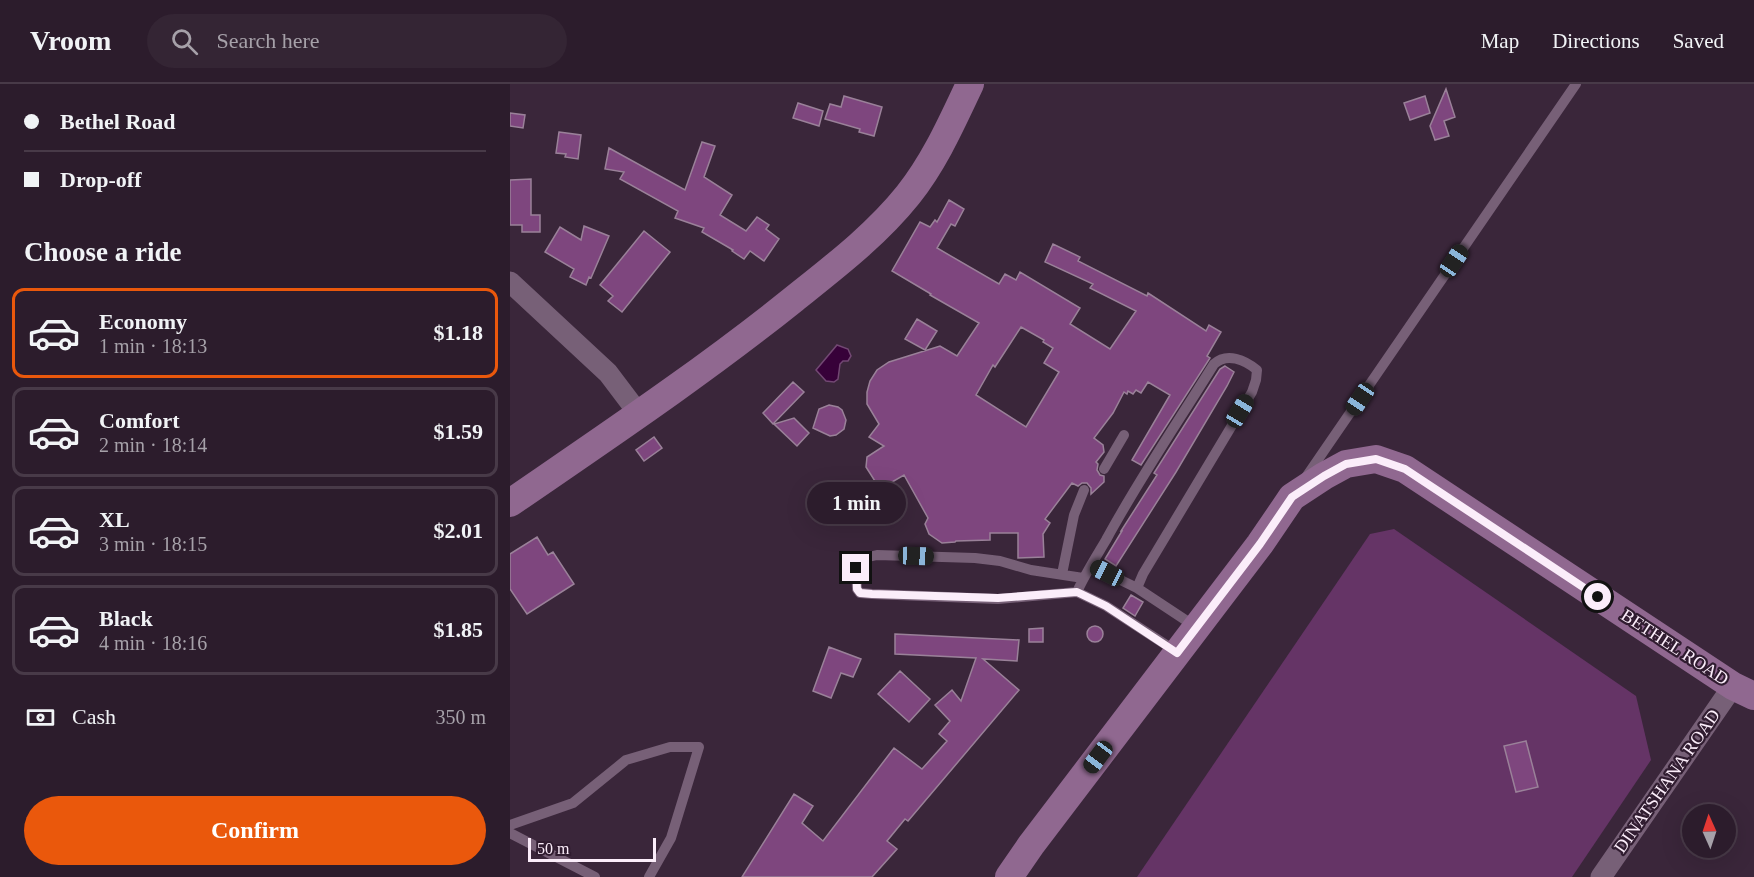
<!DOCTYPE html>
<meta charset="utf-8">
<style>
body{margin:0;font-family:Georgia,serif;background:#342534;color:#f1f3f6;height:100vh;display:flex;flex-direction:column;font-size:22px;white-space:nowrap}
*{box-sizing:border-box;margin:0}
p{font-size:20px;color:#a6a1a9}
.icon{flex:none;width:33px;height:33px;fill:none;stroke:currentColor;stroke-width:2;stroke-linecap:round;stroke-linejoin:round}
.map{position:relative;flex:1;overflow:hidden}
.sheet{display:flex;flex-direction:column;background:#2c1c2c;width:510px}
.sheet>*{flex:none}
.hud{display:grid;align-content:center;height:132px;padding:0 24px;background:#2c1c2c}
.needle{width:39px;rotate:357deg}
.controls{position:absolute;left:1172px;top:720px;display:grid;gap:12px}
.controls a{display:grid;place-items:center;width:54px;height:54px;border-radius:50%;background:#2c1c2c;box-shadow:0 6px 24px #0002,0 0 0 2px #483a48;font-size:30px}
.scale{position:absolute;left:18px;bottom:15px;width:128px;box-sizing:border-box;padding-left:6px;border:3px solid #fbedfa;border-top:0;font-size:16px;line-height:21px;white-space:nowrap;color:#fbedfa;-webkit-text-stroke:4px #301c30;paint-order:stroke}
.end{position:absolute;width:27px;height:27px;margin:-14px;border:8px solid #fbedfa;background:#111;box-shadow:0 0 0 3px #111}
.from{border-radius:50%}
.bubble{position:absolute;height:42px;border-radius:21px;background:#2c1c2c;box-shadow:0 6px 24px #0002,0 0 0 2px #483a48;font-size:20px;font-weight:700;line-height:42px;text-align:center}
.car{position:absolute;width:18px;height:36px;margin:-18px -9px;border-radius:8px;box-shadow:0 0 4px 2px #0007;background:linear-gradient(#222 24%,#8ab4d8 0 40%,#222 0 76%,#8ab4d8 0 86%,#222 0)}
.hud b{display:flex;align-items:center;gap:21px;height:57px;font-size:22px}
.hud b+b{border-top:2px solid #483a48}
.hud i{width:15px;height:15px;background:#f1f3f6}
ul{padding:0;list-style:none}
li{display:flex;align-items:center;gap:18px;height:90px;margin:0 12px 9px;padding:0 12px;border:3px solid #483a48;border-radius:12px}
li div{flex:1}
li b{display:block;font-size:22px}
li em{font-style:normal;font-weight:700}
li.current{border-color:#ea580c}
li>.icon{width:54px;height:54px;stroke-width:1.5}
h2{padding:0 24px;font-size:27px;line-height:72px}
.pay{display:flex;align-items:center;gap:15px;height:66px;padding:0 24px;font-size:22px}
.pay p{margin-inline-start:auto}
.action{display:flex;gap:12px;margin-top:auto;padding:12px 24px}
.action a{flex:1;height:69px;border-radius:36px;background:#ea580c;color:#fff;font-size:24px;font-weight:700;line-height:69px;text-align:center}
header{display:flex;align-items:center;gap:36px;box-sizing:border-box;height:84px;padding:0 30px;background:#2c1c2c;border-bottom:2px solid #483a48}
header strong{font-size:28px}
nav{display:flex;gap:33px;margin-inline-start:auto;font-size:21px}
.search{width:420px;height:54px;background:#342534;display:flex;align-items:center;gap:15px;box-sizing:border-box;padding:0 21px;border-radius:33px;color:#a6a1a9;font-size:22px}
main{display:flex;flex:1;min-height:0}
.map>svg:first-child{display:block}
</style>
<header>
<strong>Vroom</strong>
<div class="search"><svg class="icon" aria-label="search" viewBox="0 0 24 24"><circle cx="10" cy="10" r="6"/><path d="M15 15l6 6"/></svg>Search here</div>
<nav><a>Map</a><a>Directions</a><a>Saved</a></nav>
</header>
<main>
<section class="sheet">
<div class="hud">
<b><i class="from"></i>Bethel Road</b>
<b><i></i>Drop-off</b>
</div>
<h2>Choose a ride</h2>
<ul>
<li class="current"><svg class="icon" aria-label="car" viewBox="0 0 24 24"><path d="M5 17H2v-5l4-1 3-4h7l3 4 3 1v5h-3M9 17h6M6 11h13"/><circle cx="7" cy="17" r="2"/><circle cx="17" cy="17" r="2"/></svg><div><b>Economy</b><p>1 min · 18:13</p></div><em>$1.18</em></li>
<li><svg class="icon" aria-label="car" viewBox="0 0 24 24"><path d="M5 17H2v-5l4-1 3-4h7l3 4 3 1v5h-3M9 17h6M6 11h13"/><circle cx="7" cy="17" r="2"/><circle cx="17" cy="17" r="2"/></svg><div><b>Comfort</b><p>2 min · 18:14</p></div><em>$1.59</em></li>
<li><svg class="icon" aria-label="car" viewBox="0 0 24 24"><path d="M5 17H2v-5l4-1 3-4h7l3 4 3 1v5h-3M9 17h6M6 11h13"/><circle cx="7" cy="17" r="2"/><circle cx="17" cy="17" r="2"/></svg><div><b>XL</b><p>3 min · 18:15</p></div><em>$2.01</em></li>
<li><svg class="icon" aria-label="car" viewBox="0 0 24 24"><path d="M5 17H2v-5l4-1 3-4h7l3 4 3 1v5h-3M9 17h6M6 11h13"/><circle cx="7" cy="17" r="2"/><circle cx="17" cy="17" r="2"/></svg><div><b>Black</b><p>4 min · 18:16</p></div><em>$1.85</em></li>
</ul>
<div class="pay"><svg class="icon" aria-label="cash" viewBox="0 0 24 24"><path d="M3 7h18v10H3z"/><circle cx="12" cy="12" r="2"/></svg>Cash<p>350 m</p></div>
<div class="action"><a>Confirm</a></div>
</section>
<div class="map">
<svg width="1244" height="793" viewBox="0 0 1244 793">
<rect width="100%" height="100%" fill="#3a263a"/>
<path fill="#653466" d="M 884,445 L 1126,612 L 1141,676 L 1062,793 L 627,793 L 860,450 Z"/>
<path fill="#370139" stroke="#724873" stroke-width="1.5" d="M 327,261 L 338,265 L 341,272 L 338,277 L 333,277 L 330,280 L 328,295 L 324,298 L 316,297 L 306,286 Z"/>
<path fill="#7e467e" stroke="#9a8199" stroke-width="1.5" fill-rule="evenodd" d="M 936,5 L 945,33 L 934,37 L 939,52 L 925,56 L 920,42 Z
M 334,12 L 372,23 L 364,52 L 349,48 L 350,45 L 315,35 L 320,20 L 331,23 Z
M 915,12 L 920,29 L 900,36 L 894,19 Z
M 288,19 L 313,27 L 309,42 L 283,34 Z
M 0,29 L 15,31 L 13,44 L 0,42 Z
M 49,48 L 71,51 L 68,75 L 55,73 L 56,70 L 46,69 Z
M 192,58 L 205,62 L 194,93 L 222,111 L 210,131 L 236,147 L 247,133 L 259,141 L 256,145 L 269,155 L 254,177 L 240,167 L 234,175 L 222,167 L 223,166 L 192,148 L 194,144 L 165,134 L 168,127 L 110,95 L 114,88 L 95,85 L 99,64 L 175,106 Z
M 21,95 L 21,131 L 30,131 L 30,148 L 12,148 L 12,141 L 0,141 L 0,96 Z
M 439,116 L 454,125 L 445,142 L 441,140 L 427,164 L 489,200 L 495,190 L 506,196 L 510,188 L 570,224 L 560,240 L 600,265 L 626,227 L 580,204 L 583,200 L 535,178 L 543,160 L 570,173 L 568,177 L 637,212 L 638,209 L 696,247 L 699,241 L 711,248 L 697,272 L 700,274 L 631,381 L 622,376 L 660,311 L 638,298 L 631,309 L 626,306 L 623,310 L 618,307 L 617,310 L 614,308 L 603,329 L 584,354 L 593,361 L 594,368 L 586,378 L 588,380 L 587,386 L 590,391 L 594,392 L 594,398 L 581,410 L 581,404 L 577,399 L 572,399 L 568,402 L 562,399 L 535,435 L 540,439 L 533,450 L 534,473 L 508,474 L 508,449 L 480,449 L 480,456 L 446,457 L 445,458 L 432,459 L 419,450 L 415,440 L 418,434 L 394,391 L 370,405 L 356,383 L 357,373 L 374,362 L 359,353 L 369,340 L 357,320 L 357,308 L 360,297 L 367,286 L 379,278 L 430,262 L 447,272 L 469,239 L 420,211 L 421,210 L 382,187 L 410,138 L 420,143 L 425,136 L 427,138 ZM 511,243 L 534,256 L 533,258 L 543,264 L 534,279 L 549,288 L 516,343 L 466,311 L 483,281 L 485,283 Z
M 74,142 L 99,152 L 81,194 L 79,193 L 76,201 L 60,193 L 64,185 L 35,168 L 50,143 L 71,156 Z
M 134,147 L 160,168 L 112,228 L 98,217 L 103,212 L 90,201 Z
M 407,235 L 427,247 L 415,266 L 395,255 Z
M 715,282 L 724,288 L 717,302 L 666,388 L 606,482 L 595,475 L 612,447 L 611,447 L 647,391 L 644,389 L 710,285 Z
M 283,298 L 294,308 L 263,340 L 253,329 Z
M 319,321 L 328,323 L 332,326 L 336,336 L 334,345 L 326,351 L 320,352 L 303,344 L 309,325 Z
M 284,334 L 299,349 L 287,362 L 264,340 Z
M 144,353 L 152,364 L 134,377 L 126,366 Z
M 27,453 L 38,471 L 43,468 L 64,500 L 17,530 L 0,505 L 0,470 Z
M 621,511 L 633,518 L 625,532 L 613,524 Z
M577 550a8 8 0 1 1 16 0a8 8 0 1 1-16 0Z
M 533,544 L 533,558 L 519,558 L 519,545 Z
M 385,550 L 509,556 L 507,577 L 473,575 L 509,606 L 398,737 L 395,735 L 377,757 L 387,765 L 362,793 L 232,793 L 284,710 L 303,722 L 292,739 L 313,757 L 384,664 L 412,685 L 437,657 L 429,650 L 440,637 L 425,621 L 442,606 L 451,617 L 466,574 L 385,570 Z
M 319,563 L 351,575 L 343,593 L 331,589 L 321,614 L 303,607 Z
M 390,587 L 420,615 L 399,638 L 368,610 Z
M 1016,657 L 1028,703 L 1006,708 L 994,662 Z"/>
<g fill="none" stroke-linecap="round" stroke-linejoin="round">
<path stroke="#776077" stroke-width="10" d="M 594,385 L 614,351
M 796,393 L 1066,0
M 582,482 L 627,504
M 552,490 L 564,431 L 574,406
M 567,508 L 488,515 L 362,510 L 350,509 L 347,505 L 346,484 L 350,475 L 367,471 L 465,474 L 490,477 L 521,486 L 573,494
M 667,568 L 596,522 L 567,508 C 575,490 586,473 596,456 C 629,395 668,338 704,280 C 717,268 735,276 747,286 L 746,296 L 742,308 L 633,490 L 627,504 L 686,543
M 0,741 L 63,719 L 116,676 L 160,663 L 189,663 L 161,754 L 139,793
M 0,749 L 85,793"/>
<path stroke="#776077" stroke-width="21" d="M 0,198 L 98,289 L 129,330
M 1091,793 L 1223,602"/>
<path stroke="#906890" stroke-width="28" d="M 0,419 C 96,353 193,288 284,215 C 324,183 366,151 398,111 C 425,77 442,38 460,0
M 499,793 L 521,761 L 750,460 L 782,413 L 814,392 L 836,380 L 866,375 L 895,385 L 1223,602 L 1244,612"/>
</g>
<g fill="none" stroke-linecap="round" stroke-linejoin="round">
<path stroke="#fbedfa" stroke-width="8" d="M 346,484 L 347,505 L 350,509 L 362,510 L 488,514 L 567,508 L 596,522 L 667,569 L 750,460 L 782,413 L 814,392 L 836,380 L 866,375 L 895,385 L 1088,513"/>
</g>
<g text-anchor="middle" stroke-width="4.5" stroke-linejoin="round" paint-order="stroke">
<g font-size="18" fill="#fbedfa" stroke="#301c30">
<text transform="translate(1165 563) rotate(33)" y="6">BETHEL ROAD</text>
<text transform="translate(1157 697) rotate(-55)" y="6">DINATSHANA ROAD</text>
</g>
</g>
</svg>
<div class="controls">
<a><svg class="needle" viewBox="-14 -14 28 28"><path d="M0-13l5 13h-10z" fill="#e53935"/><path d="M0 13l5-13h-10z" fill="#a6a1a9"/></svg></a>
</div>
<div class="scale">50 m</div>
<i class="end from" style="left:1088px;top:513px"></i>
<i class="end" style="left:346px;top:484px"></i>
<div class="bubble" style="left:297px;top:398px;width:99px">1 min</div>
<i class="car" style="left:944px;top:177px;rotate:34deg"></i>
<i class="car" style="left:850px;top:315px;rotate:214deg"></i>
<i class="car" style="left:730px;top:327px;rotate:31deg"></i>
<i class="car" style="left:406px;top:472px;rotate:92deg"></i>
<i class="car" style="left:597px;top:489px;rotate:296deg"></i>
<i class="car" style="left:588px;top:673px;rotate:217deg"></i>
</div>
</main>
